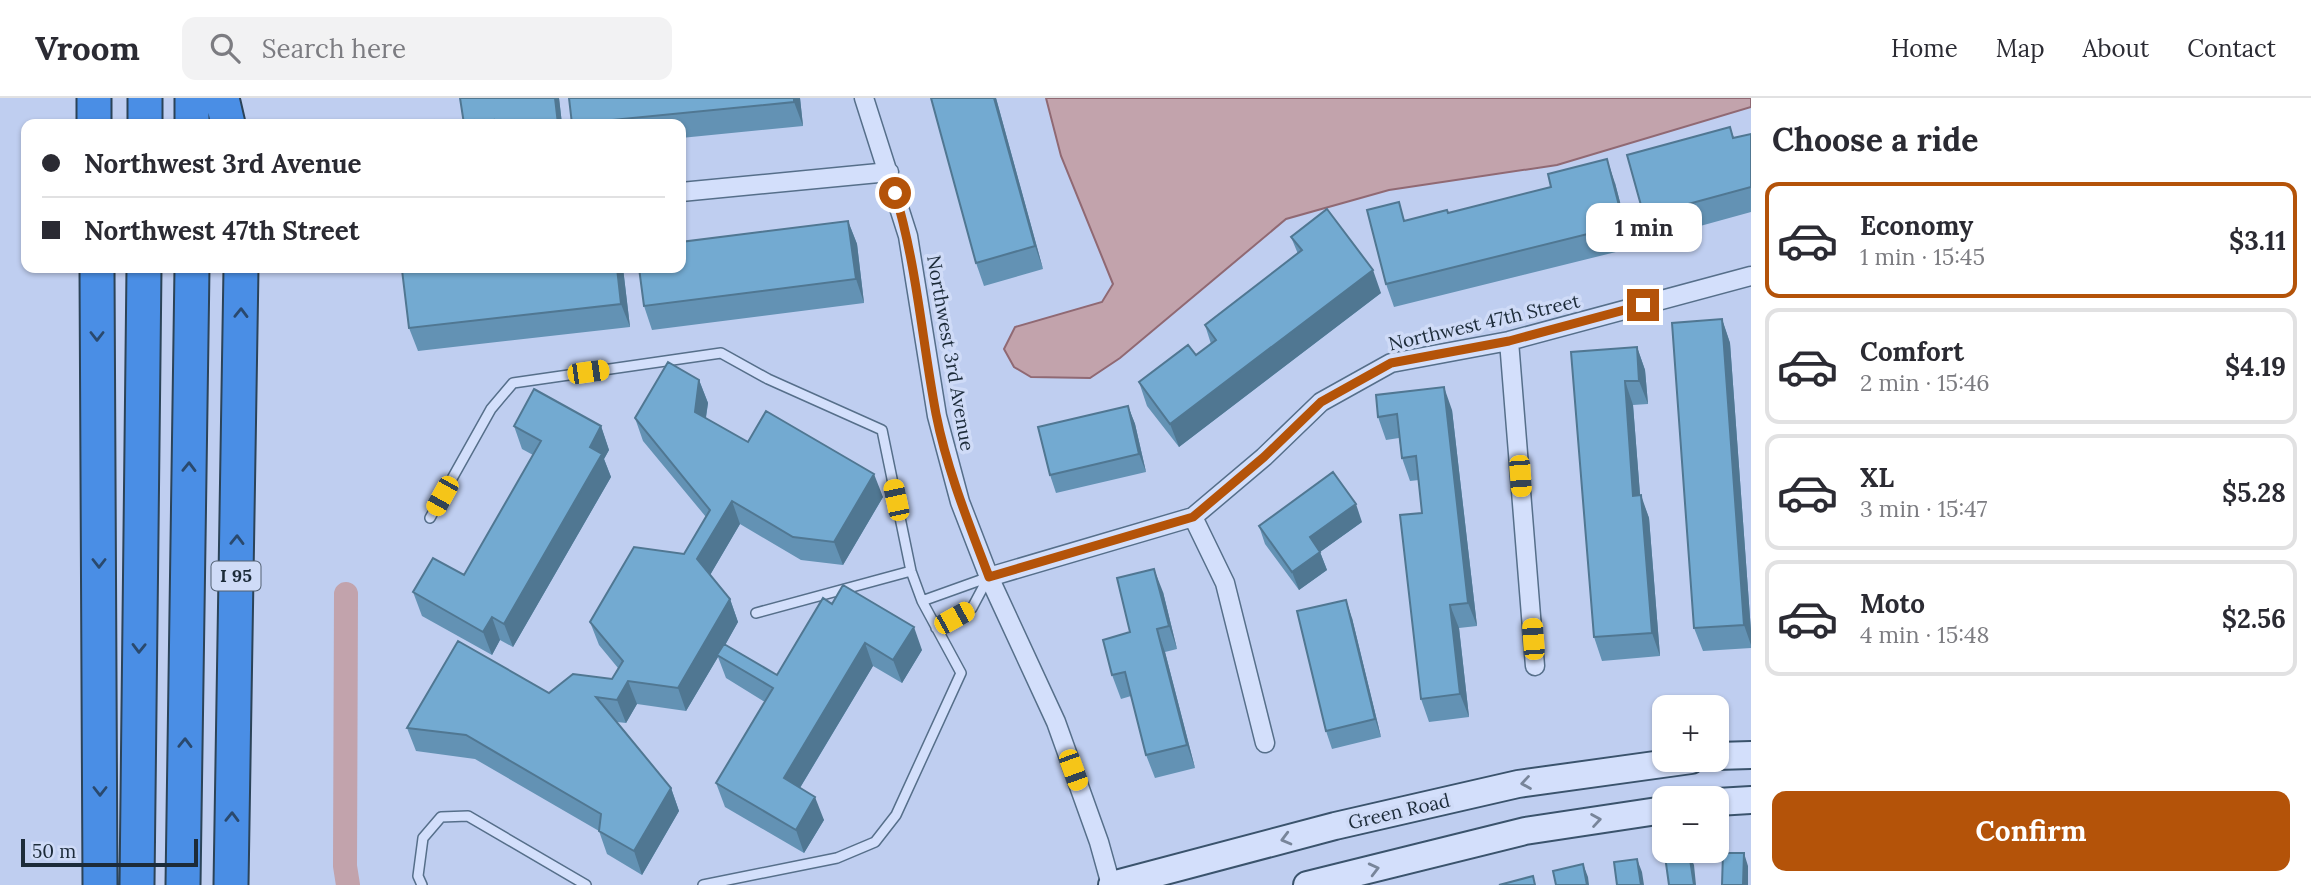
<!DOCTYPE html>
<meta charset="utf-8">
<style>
body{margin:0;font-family:Lora,serif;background:#f2f2f3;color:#2b2b33;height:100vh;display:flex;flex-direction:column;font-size:26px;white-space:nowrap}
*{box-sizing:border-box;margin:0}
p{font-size:23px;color:#7c7c81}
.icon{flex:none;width:38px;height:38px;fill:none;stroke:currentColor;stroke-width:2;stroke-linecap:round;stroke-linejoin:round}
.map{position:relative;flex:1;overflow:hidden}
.drawer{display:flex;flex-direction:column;background:#fff;width:560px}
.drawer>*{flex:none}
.banner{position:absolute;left:21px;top:21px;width:665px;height:154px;border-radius:14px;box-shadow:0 2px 5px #0004;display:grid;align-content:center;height:154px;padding:0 21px;background:#fff}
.tools{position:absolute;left:1652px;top:597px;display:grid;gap:14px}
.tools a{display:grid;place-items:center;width:77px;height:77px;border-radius:14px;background:#fff;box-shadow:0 2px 5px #0004;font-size:35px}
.scale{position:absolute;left:21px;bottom:18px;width:177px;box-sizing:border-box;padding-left:7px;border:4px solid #1c2b39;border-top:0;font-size:19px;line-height:24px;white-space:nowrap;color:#1c2b39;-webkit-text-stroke:5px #cfdbf7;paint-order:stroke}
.end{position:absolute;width:32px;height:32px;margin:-16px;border:9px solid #b45309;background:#fff;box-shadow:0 0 0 4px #fff}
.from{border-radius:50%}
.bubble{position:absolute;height:49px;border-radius:14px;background:#fff;box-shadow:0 2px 5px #0004;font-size:23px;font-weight:700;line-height:49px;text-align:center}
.car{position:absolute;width:21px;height:42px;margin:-21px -10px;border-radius:9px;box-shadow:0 0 5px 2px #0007;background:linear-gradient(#f5c518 24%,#345 0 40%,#f5c518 0 76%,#345 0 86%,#f5c518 0)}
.banner b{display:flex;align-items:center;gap:24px;height:66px;font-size:26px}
.banner b+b{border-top:2px solid #e1e1e2}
.banner i{width:18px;height:18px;background:#2b2b33}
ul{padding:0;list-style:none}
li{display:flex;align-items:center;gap:21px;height:116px;margin:0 14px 10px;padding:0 7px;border:4px solid #e1e1e2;border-radius:14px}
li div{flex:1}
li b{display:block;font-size:26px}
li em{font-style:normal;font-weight:700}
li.current{border-color:#b45309}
li>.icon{width:63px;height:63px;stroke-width:1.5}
h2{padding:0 21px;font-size:32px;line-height:84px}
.cta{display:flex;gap:14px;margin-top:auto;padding:14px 21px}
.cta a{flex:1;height:80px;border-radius:14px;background:#b45309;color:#fff;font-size:28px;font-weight:700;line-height:80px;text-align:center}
header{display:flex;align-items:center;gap:42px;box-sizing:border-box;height:98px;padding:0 35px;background:#fff;border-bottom:2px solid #e1e1e2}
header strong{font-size:33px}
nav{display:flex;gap:38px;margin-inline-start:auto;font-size:24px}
.search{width:490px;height:63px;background:#f2f2f3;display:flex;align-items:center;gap:18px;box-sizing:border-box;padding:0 24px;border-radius:14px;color:#7c7c81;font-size:26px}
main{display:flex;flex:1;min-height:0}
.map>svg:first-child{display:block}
</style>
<header>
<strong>Vroom</strong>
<div class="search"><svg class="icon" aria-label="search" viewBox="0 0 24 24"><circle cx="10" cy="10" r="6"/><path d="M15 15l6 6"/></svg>Search here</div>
<nav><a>Home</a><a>Map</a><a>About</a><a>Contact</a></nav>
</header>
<main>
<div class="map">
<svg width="1751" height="787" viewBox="0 0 1751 787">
<rect width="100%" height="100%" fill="#bfcef0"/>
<path fill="#c2a3ac" stroke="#906973" stroke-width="2" d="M 1046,0 L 1751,0 L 1751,9 L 1557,67 L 1389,92 L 1286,121 L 1120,260 L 1090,280 L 1031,279 L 1014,269 L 1004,251 L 1015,229 L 1102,204 L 1113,186 L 1061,58 Z"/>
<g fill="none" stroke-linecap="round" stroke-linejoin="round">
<path stroke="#c2a3ac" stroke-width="24" d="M 346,496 L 345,768 L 348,787"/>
<defs>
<path id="lane" d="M 430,420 L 491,311 L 513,285 L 721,255 L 768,281 L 882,332 L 911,473 L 922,503 L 961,575 L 896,717 L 875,744 L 837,760 L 703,787
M 922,503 L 989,479
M 756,515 L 911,473
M 936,530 L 972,510 L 988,480
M 422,787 L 418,778 L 423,740 L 441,719 L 468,718 L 586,787"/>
<path id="street" d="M 864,0 L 908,138 L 937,318 L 960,404 L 989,479 L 1056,624 L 1099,744 L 1111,787
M 681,94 L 889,74
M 1509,243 L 1535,568
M 1193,419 L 1225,485 L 1265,645
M 989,479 L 1193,419 L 1264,359 L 1321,304 L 1391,265 L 1509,243 L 1751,178"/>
<path id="secondary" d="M 1717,658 L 1751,657
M 1717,704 L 1751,702
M 1112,787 L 1335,728 L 1518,686 L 1691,662
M 1307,787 L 1525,733 L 1664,712"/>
<path id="highway" d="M 94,0 L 94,26
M 145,0 L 145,26
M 222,0 L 228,26
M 192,26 L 192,0
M 97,170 L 100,787
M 137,787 L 144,170
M 183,787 L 192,170
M 231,787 L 241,170"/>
</defs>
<use href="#lane" stroke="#566f8a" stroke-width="12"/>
<use href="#street" stroke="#566f8a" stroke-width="21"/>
<use href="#secondary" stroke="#3a536c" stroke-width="30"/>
<use href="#highway" stroke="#2b4358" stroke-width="37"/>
<use href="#lane" stroke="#d3dffb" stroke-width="9"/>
<use href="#street" stroke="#d3dffb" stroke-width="18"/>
<use href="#secondary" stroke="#d3dffb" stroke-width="26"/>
<use href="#highway" stroke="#4a8ee5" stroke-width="33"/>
</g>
<path fill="#6392b4" d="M 460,0 L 559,0 L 562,26 L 464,26 Z
M 800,0 L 803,28 L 681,40 L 681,26 L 572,26 Z
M 996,0 L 1043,171 L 984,188 L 976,165 Z
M 1730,29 L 1734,40 L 1751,37 L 1751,114 L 1653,141 L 1644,118 Z
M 1615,85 L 1632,150 L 1394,209 L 1386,186 L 1406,122 L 1448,115 L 1551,89 Z
M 848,123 L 857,146 L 864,205 L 652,232 L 644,208 Z
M 1291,139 L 1381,195 L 1179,349 L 1147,308 L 1139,284 L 1196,257 L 1211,246 L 1205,227 L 1298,156 Z
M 623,170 L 630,229 L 418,253 L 409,230 Z
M 1722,221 L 1730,245 L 1751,533 L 1751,550 L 1703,553 L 1694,530 Z
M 1637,249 L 1645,272 L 1648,306 L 1633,307 L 1640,397 L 1649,420 L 1660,558 L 1602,563 L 1594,539 L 1571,254 Z
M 699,282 L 708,305 L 706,320 L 748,344 L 883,399 L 843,467 L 801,462 L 740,426 L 710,477 L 730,501 L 738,524 L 725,547 L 777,577 L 832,506 L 922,552 L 902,585 L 873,568 L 800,690 L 824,722 L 804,755 L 725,709 L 716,685 L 765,604 L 726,580 L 718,559 L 686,613 L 637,606 L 626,625 L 617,624 L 671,690 L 679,713 L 642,777 L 607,756 L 599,733 L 475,661 L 416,653 L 407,630 L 612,581 L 618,570 L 599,547 L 590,524 L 684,456 L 706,419 L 643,343 L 635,320 Z
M 1376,297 L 1452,312 L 1477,528 L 1459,530 L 1469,619 L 1429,624 L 1421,601 L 1422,415 L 1419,382 L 1410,383 L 1402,360 L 1399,340 L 1386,342 L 1378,319 Z
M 1128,308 L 1135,326 L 1146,374 L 1056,395 L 1050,377 Z
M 514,328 L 601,328 L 609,352 L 604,361 L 611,379 L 513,549 L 500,542 L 492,557 L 422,518 L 413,494 L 464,477 L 533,357 L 522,351 Z
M 1362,424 L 1320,454 L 1327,472 L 1299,492 L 1265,446 L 1259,428 Z
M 1163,494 L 1177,551 L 1165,554 L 1195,670 L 1155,680 L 1146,657 L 1131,598 L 1121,601 L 1112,577 Z
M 1352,520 L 1381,639 L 1332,651 L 1326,633 Z"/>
<path fill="#507792" d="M 555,0 L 559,0 L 562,26 L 558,26 Z
M 794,0 L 800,0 L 803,28 L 794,4 Z
M 994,0 L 996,0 L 1043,171 L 1035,148 Z
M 1607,61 L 1615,85 L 1632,150 L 1624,127 Z
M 848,123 L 857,146 L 864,205 L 856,181 Z
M 617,170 L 623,170 L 630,229 L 621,206 Z
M 1373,172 L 1381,195 L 1179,349 L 1170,326 Z
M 1722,221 L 1730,245 L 1751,533 L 1751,547 L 1744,527 Z
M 1637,249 L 1645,272 L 1648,306 L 1639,283 Z
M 699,282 L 708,305 L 703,337 L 695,314 Z
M 1625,283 L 1633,307 L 1642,421 L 1633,398 Z
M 1444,289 L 1452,312 L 1477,528 L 1468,505 Z
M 1128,308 L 1135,326 L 1146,374 L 1139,356 Z
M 601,328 L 609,352 L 604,361 L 611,379 L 513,549 L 504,526 L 590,349 Z
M 874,376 L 883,399 L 843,467 L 834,444 Z
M 1641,397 L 1649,420 L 1660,558 L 1652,535 Z
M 732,403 L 740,426 L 706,484 L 697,461 Z
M 1356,406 L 1362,424 L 1320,454 L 1327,472 L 1299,492 L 1292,474 L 1310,439 Z
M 1154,471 L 1163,494 L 1177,551 L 1169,528 Z
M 730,501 L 738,524 L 719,558 L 717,557 L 718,559 L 686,613 L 678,590 Z
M 1346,502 L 1352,520 L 1381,639 L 1375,621 Z
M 1450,507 L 1459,530 L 1469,619 L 1460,596 Z
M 492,519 L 500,542 L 492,557 L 483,534 Z
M 914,529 L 922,552 L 902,585 L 893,562 Z
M 1157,531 L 1165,554 L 1195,670 L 1187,647 Z
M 865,545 L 873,568 L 792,703 L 784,680 Z
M 628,583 L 637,606 L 626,625 L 617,602 Z
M 671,690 L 679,713 L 642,777 L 634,753 Z
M 815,699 L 824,722 L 804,755 L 796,732 Z
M 1689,755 L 1694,767 L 1696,787 L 1694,787 Z
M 1744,755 L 1748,768 L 1748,787 L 1743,787 Z
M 1637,761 L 1642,774 L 1644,787 L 1641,787 Z
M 1583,766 L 1588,779 L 1589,787 L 1587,787 Z"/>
<path fill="#73aad1" stroke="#507792" stroke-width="2" d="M 460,0 L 555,0 L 558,26 L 494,26 L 494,22 L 464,26 Z
M 569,0 L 794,0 L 794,4 L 572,26 Z
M 931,0 L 994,0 L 1035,148 L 976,165 Z
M 1730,29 L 1733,40 L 1751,36 L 1751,89 L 1644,118 L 1627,57 Z
M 1607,61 L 1624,127 L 1386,186 L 1367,112 L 1399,104 L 1404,123 L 1447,112 L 1448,115 L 1551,89 L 1548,76 Z
M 1327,111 L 1373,172 L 1170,326 L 1139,284 L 1188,247 L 1196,257 L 1216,242 L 1205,227 L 1302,152 L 1291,139 Z
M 848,123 L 856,181 L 644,208 L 639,170 L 681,170 L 681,144 Z
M 420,170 L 617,170 L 621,206 L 409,230 L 402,172 Z
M 1722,221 L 1744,527 L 1694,530 L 1672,225 Z
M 1637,249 L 1639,283 L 1625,283 L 1633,398 L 1641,397 L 1652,535 L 1594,539 L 1571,254 Z
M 668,264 L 699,282 L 695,314 L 748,344 L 766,313 L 874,376 L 834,444 L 793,439 L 732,403 L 697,461 L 730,501 L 678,590 L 628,583 L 617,602 L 596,599 L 671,690 L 634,753 L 599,733 L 601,716 L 466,637 L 407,630 L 458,543 L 549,595 L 573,576 L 612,581 L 623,563 L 590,524 L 634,449 L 684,456 L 710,412 L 635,320 Z
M 1444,289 L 1468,505 L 1450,507 L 1460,596 L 1421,601 L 1400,417 L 1422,415 L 1416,358 L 1402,360 L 1397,316 L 1378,319 L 1376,297 Z
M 534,291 L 601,328 L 590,349 L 602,356 L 504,526 L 492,519 L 483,534 L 413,494 L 433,460 L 464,477 L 541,343 L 514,328 Z
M 1128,308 L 1139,356 L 1050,377 L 1038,329 Z
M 1333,374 L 1356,406 L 1310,439 L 1320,454 L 1292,474 L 1259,428 Z
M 1154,471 L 1169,528 L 1157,531 L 1187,647 L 1146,657 L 1125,574 L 1112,577 L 1103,542 L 1130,534 L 1117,480 Z
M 843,487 L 914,529 L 893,562 L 865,545 L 784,680 L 815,699 L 796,732 L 716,685 L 773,590 L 717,557 L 724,546 L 777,577 L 823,500 L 832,506 Z
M 1346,502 L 1375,621 L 1326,633 L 1297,513 Z
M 1689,755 L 1694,787 L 1669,787 L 1665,758 Z
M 1723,755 L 1744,755 L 1743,787 L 1722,787 Z
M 1637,761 L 1641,787 L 1617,787 L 1614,764 Z
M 1583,766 L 1587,787 L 1556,787 L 1553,773 Z
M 1533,778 L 1535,787 L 1499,787 Z"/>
<defs><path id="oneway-chevron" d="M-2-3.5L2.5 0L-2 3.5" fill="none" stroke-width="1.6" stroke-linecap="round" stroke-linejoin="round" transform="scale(1.75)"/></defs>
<g stroke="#2a496d">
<use href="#oneway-chevron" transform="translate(241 215) rotate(-89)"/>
<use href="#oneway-chevron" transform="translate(97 238) rotate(90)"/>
<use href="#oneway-chevron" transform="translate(189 369) rotate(-89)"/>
<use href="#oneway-chevron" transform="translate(237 442) rotate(-89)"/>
<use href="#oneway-chevron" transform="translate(99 465) rotate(90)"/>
<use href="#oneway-chevron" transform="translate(139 550) rotate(91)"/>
<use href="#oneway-chevron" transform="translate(185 645) rotate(-89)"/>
<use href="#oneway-chevron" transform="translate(100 693) rotate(90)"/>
<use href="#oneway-chevron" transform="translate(232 719) rotate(-89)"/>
</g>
<g stroke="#78859a">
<use href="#oneway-chevron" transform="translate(1526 685) rotate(171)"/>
<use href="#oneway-chevron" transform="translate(1596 722) rotate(-9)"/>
<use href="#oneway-chevron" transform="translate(1286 741) rotate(165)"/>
<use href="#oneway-chevron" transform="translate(1374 771) rotate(-14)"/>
</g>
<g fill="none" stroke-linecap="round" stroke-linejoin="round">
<path stroke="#b45309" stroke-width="9" d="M 895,95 C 917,168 922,242 936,316 C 947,372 969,426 989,479 L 1193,419 L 1264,359 L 1321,304 L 1391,265 L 1509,243 L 1643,207"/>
</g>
<g text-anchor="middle" stroke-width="7" stroke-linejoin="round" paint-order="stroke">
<rect fill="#cfdbf7" stroke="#526072" stroke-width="2" x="211.5" y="463.5" width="49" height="29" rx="5"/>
<g font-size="18" font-weight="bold" fill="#1c2b39">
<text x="236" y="484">I 95</text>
</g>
<g font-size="19" fill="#1c2b39" stroke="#cfdbf7">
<text transform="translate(1484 224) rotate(-13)" y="7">Northwest 47th Street</text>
<text transform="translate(951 255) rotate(80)" y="7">Northwest 3rd Avenue</text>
<text transform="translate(1399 713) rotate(-13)" y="7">Green Road</text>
</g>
</g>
</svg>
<div class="tools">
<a>+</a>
<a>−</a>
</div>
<div class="scale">50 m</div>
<i class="end from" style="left:895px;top:95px"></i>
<i class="end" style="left:1643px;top:207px"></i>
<div class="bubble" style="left:1586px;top:105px;width:116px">1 min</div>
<i class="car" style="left:588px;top:274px;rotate:82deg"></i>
<i class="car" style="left:1520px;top:378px;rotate:176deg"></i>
<i class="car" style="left:442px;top:398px;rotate:209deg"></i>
<i class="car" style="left:896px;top:402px;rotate:348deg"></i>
<i class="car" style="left:954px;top:520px;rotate:61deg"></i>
<i class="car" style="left:1533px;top:541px;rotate:356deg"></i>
<i class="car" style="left:1073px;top:672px;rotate:160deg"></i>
<div class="banner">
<b><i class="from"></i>Northwest 3rd Avenue</b>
<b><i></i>Northwest 47th Street</b>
</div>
</div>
<section class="drawer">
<h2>Choose a ride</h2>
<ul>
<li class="current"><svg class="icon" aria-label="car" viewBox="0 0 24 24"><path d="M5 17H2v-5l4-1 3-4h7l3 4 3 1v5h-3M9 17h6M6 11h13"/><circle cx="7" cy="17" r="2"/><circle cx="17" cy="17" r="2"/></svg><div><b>Economy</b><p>1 min · 15:45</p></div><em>$3.11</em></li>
<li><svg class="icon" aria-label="car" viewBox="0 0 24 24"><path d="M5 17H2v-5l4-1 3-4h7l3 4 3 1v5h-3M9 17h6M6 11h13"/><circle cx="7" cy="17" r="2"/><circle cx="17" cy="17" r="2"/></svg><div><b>Comfort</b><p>2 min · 15:46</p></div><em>$4.19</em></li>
<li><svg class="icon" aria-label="car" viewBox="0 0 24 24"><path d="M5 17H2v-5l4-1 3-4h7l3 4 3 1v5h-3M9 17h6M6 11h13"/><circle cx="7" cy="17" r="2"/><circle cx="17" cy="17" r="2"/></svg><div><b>XL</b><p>3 min · 15:47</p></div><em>$5.28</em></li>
<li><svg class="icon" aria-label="car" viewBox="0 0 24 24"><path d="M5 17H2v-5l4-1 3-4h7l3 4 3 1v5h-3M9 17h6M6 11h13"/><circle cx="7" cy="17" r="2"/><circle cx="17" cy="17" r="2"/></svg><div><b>Moto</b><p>4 min · 15:48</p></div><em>$2.56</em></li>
</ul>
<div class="cta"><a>Confirm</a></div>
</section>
</main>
